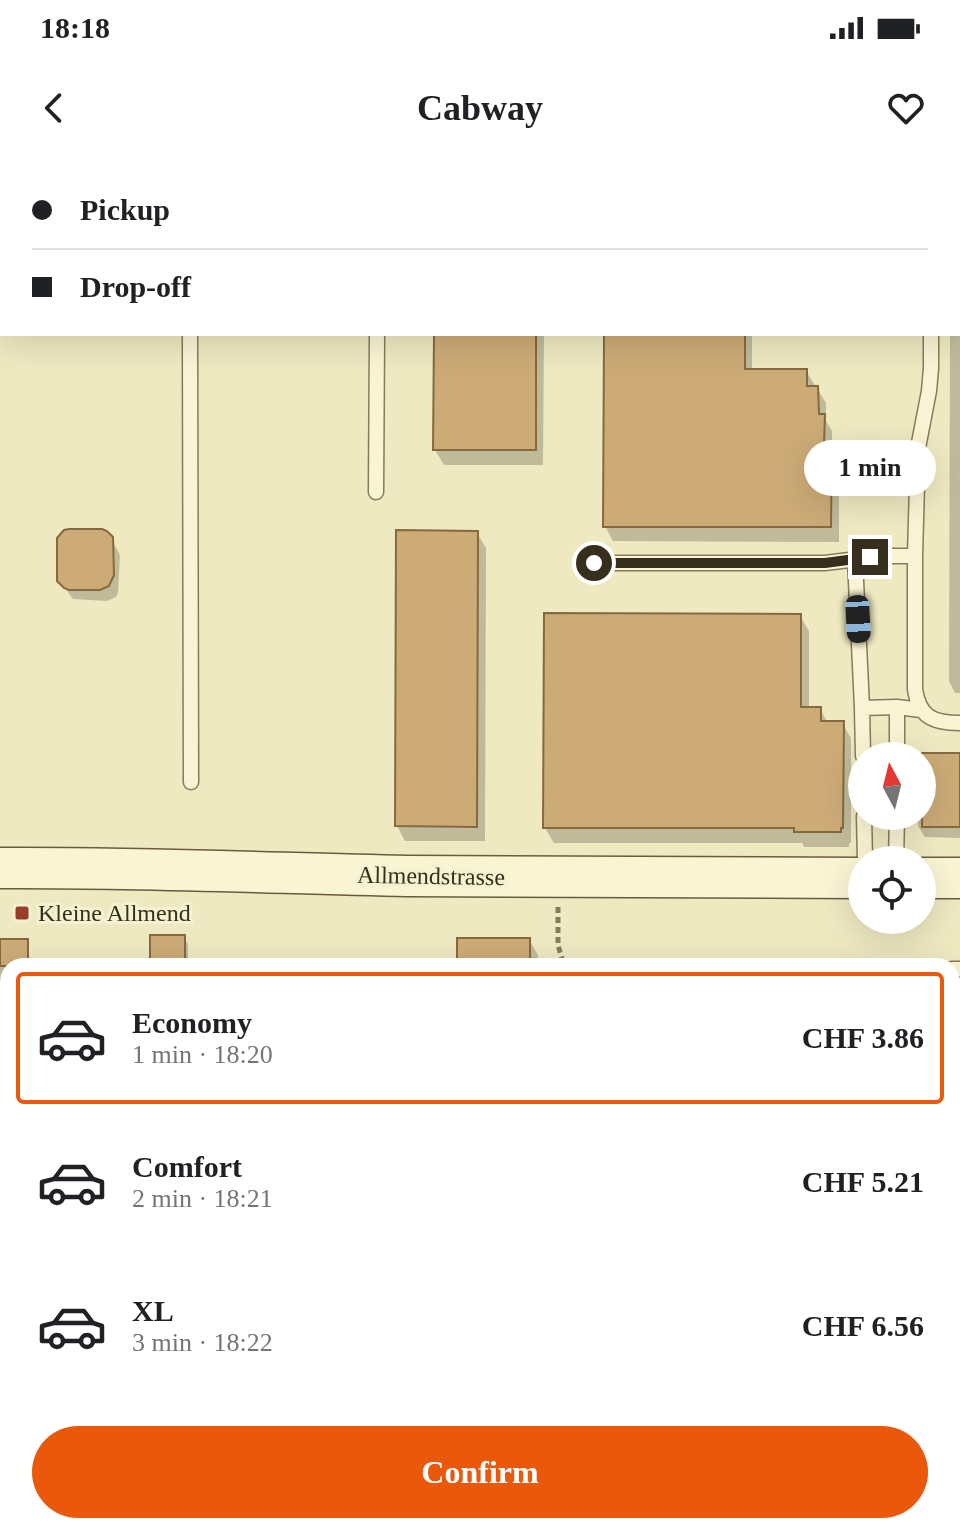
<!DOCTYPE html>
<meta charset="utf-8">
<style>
body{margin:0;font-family:"Times New Roman",serif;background:#f6f6f6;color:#202124;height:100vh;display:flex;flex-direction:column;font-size:30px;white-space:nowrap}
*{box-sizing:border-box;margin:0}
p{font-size:26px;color:#757577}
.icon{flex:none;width:44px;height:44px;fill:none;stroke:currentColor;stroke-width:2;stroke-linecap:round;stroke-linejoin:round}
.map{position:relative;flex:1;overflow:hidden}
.drawer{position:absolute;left:0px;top:798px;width:960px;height:576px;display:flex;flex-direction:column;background:#fff;border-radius:24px 24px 0 0;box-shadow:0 8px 32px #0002}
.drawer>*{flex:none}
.banner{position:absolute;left:0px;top:0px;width:960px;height:176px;box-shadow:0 8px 32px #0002;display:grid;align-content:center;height:176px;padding:0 32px;background:#fff}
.needle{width:52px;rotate:353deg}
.controls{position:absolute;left:848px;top:582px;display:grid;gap:16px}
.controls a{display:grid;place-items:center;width:88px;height:88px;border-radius:50%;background:#fff;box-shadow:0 8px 32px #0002;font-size:40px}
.end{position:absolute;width:36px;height:36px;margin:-18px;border:10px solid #372f1d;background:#fff;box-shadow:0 0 0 4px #fff}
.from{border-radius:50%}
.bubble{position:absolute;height:56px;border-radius:28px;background:#fff;box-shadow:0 8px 32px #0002;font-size:26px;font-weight:600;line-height:56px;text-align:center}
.car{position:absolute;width:24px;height:48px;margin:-24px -12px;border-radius:10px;box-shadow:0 0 6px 2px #0007;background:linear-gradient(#222 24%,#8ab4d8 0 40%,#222 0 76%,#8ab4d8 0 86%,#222 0)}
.banner b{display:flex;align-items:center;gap:28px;height:76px;font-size:30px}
.banner b+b{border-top:2px solid #e0e0e0}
.banner i{width:20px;height:20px;background:#202124}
ul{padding:14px 0 0;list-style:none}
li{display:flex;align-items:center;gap:24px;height:132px;margin:0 16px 12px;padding:0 16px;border:4px solid transparent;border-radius:8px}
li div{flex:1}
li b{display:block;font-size:30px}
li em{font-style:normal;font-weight:600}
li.active{border-color:#ea580c}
li>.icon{width:72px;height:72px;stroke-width:1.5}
.action{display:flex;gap:16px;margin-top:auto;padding:16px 32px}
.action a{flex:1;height:92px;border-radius:48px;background:#ea580c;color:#fff;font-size:32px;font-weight:600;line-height:92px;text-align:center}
.status{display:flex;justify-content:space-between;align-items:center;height:56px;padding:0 40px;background:#fff;direction:ltr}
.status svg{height:22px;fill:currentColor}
header{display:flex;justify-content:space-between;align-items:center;height:104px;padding:0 32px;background:#fff;font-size:36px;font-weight:600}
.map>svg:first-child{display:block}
</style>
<div class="status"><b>18:18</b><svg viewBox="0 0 49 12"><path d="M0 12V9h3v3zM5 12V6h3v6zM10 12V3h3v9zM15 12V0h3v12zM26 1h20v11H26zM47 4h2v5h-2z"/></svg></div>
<header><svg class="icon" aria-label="back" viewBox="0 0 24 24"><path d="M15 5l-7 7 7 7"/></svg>Cabway<svg class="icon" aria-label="heart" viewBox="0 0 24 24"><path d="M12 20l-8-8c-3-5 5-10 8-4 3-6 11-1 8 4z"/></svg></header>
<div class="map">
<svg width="960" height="1374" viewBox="0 0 960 1374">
<rect width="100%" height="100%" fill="#eee9c1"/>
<path fill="#0003" d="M 458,0 L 908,0 L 908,2 L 459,2 Z
M 958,8 L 960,8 L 960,533 L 955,533 L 949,521 L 950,174 L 958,174 Z
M 436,174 L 544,174 L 543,305 L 444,305 L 435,290 Z
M 606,174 L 752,174 L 752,211 L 806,211 L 826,243 L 826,261 L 832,271 L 832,290 L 839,302 L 839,382 L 613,381 L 605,366 Z
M 477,373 L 486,388 L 485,681 L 405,681 L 397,666 Z
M 111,378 L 120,395 L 118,433 L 116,437 L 107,441 L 73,439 L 59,420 Z
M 800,456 L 809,471 L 809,549 L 820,549 L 828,563 L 842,563 L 851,578 L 851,683 L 849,683 L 849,687 L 804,687 L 802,683 L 554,683 L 545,668 Z
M 918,595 L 960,595 L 960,678 L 925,677 L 918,666 L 918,656 L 922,656 L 922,596 Z
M 184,777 L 188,784 L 188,806 L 152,806 Z
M 529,780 L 538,795 L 538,806 L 459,806 Z
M 0,781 L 27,781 L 29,784 L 29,806 L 8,806 L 8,939 L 0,939 Z
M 0,1110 L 8,1110 L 8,1220 L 0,1220 Z
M 952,1110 L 960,1110 L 960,1220 L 952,1220 Z"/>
<path fill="#ccab77" stroke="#87693e" stroke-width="2" d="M 434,174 L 536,174 L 536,290 L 433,290 Z
M 604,174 L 745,174 L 745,209 L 807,209 L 807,226 L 818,226 L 819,254 L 825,254 L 824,285 L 832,285 L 831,367 L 603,367 Z
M 69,369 L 102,369 L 107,371 L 113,377 L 114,415 L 109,426 L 100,430 L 69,430 L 64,428 L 57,421 L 57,378 L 64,370 Z
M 396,370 L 478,371 L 477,667 L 395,666 Z
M 544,453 L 801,454 L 801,547 L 821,547 L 821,561 L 844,561 L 843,668 L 841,668 L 841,672 L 794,672 L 794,668 L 543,668 Z
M 922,593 L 960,593 L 960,667 L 922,667 Z
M 150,775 L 185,775 L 185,806 L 150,806 Z
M 457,778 L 530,778 L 530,806 L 457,806 Z
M 0,779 L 28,779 L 28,806 L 0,806 Z"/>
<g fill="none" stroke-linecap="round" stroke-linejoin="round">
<defs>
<path id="lane" d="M 186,2 L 186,0
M 378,2 L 378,0
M 930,2 L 931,0
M 190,174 L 191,622
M 931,174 L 931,208 L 929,231 L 918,288 L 915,396 L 915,529 C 919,557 933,563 960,563
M 376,332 L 377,174
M 855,400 L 862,548 L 897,547
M 594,403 L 825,403 L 882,396 L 915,396
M 862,548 L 863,596
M 897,596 L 897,547 L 921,550
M 864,656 L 865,700
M 896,700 L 897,656
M 952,809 L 960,809
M 952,963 L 960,963
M 0,1043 L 8,1043
M 952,1043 L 960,1043
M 0,1358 L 8,1358
M 952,1363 L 960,1363
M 267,1366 L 267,1374
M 40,1374 L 40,1366"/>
<path id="street" d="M 0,47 L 2,47"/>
<path id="secondary" d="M 0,708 C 136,707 271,713 407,716 C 558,718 710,718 862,718
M 922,718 L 960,718"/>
</defs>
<use href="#lane" stroke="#887b59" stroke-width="17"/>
<use href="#street" stroke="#887b59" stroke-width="31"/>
<use href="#secondary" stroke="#695b3c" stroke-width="43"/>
<path stroke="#887b59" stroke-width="5" stroke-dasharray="6 4" stroke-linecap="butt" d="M 558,747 L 558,785 L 564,806
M 703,1366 L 703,1374"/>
<use href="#lane" stroke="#f9f5d4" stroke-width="14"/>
<use href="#street" stroke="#f9f5d4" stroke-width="28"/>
<use href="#secondary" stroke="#f9f5d4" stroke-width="40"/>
</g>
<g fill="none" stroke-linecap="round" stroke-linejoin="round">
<path stroke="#372f1d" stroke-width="10" d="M 594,403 L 825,403 L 870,397"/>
</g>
<rect fill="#973d28" stroke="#f5f2d1" stroke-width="3" x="14" y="745" width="16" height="16" rx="4"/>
<g text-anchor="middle" stroke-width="6" stroke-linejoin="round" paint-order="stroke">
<g font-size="24" fill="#372f1d" stroke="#f5f2d1">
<text transform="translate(431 716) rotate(1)" y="8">Allmendstrasse</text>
</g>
<g font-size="24" fill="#372f1d" stroke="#f5f2d1" text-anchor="start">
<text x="38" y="761">Kleine Allmend</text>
</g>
</g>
</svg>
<div class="controls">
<a><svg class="needle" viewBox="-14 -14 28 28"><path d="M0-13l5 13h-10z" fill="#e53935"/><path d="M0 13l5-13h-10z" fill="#757577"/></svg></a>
<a><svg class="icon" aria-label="locate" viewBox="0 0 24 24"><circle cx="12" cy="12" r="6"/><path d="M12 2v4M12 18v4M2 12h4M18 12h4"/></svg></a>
</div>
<i class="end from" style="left:594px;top:403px"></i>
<i class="end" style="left:870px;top:397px"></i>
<div class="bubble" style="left:804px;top:280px;width:132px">1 min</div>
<i class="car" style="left:858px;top:459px;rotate:177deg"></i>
<div class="banner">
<b><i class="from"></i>Pickup</b>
<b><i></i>Drop-off</b>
</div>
<section class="drawer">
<ul>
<li class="active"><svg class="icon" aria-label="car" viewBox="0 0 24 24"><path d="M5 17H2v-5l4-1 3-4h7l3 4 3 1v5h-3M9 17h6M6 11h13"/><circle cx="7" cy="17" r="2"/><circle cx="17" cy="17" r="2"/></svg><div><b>Economy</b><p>1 min · 18:20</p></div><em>CHF 3.86</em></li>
<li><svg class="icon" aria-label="car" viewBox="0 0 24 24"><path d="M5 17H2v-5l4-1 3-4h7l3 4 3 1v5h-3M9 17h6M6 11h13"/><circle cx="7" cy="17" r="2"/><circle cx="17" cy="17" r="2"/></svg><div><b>Comfort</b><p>2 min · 18:21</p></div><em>CHF 5.21</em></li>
<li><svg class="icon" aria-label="car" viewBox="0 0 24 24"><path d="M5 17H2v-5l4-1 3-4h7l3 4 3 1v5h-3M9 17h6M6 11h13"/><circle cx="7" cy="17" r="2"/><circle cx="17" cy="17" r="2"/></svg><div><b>XL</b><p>3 min · 18:22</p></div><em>CHF 6.56</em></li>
</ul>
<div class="action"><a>Confirm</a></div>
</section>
</div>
